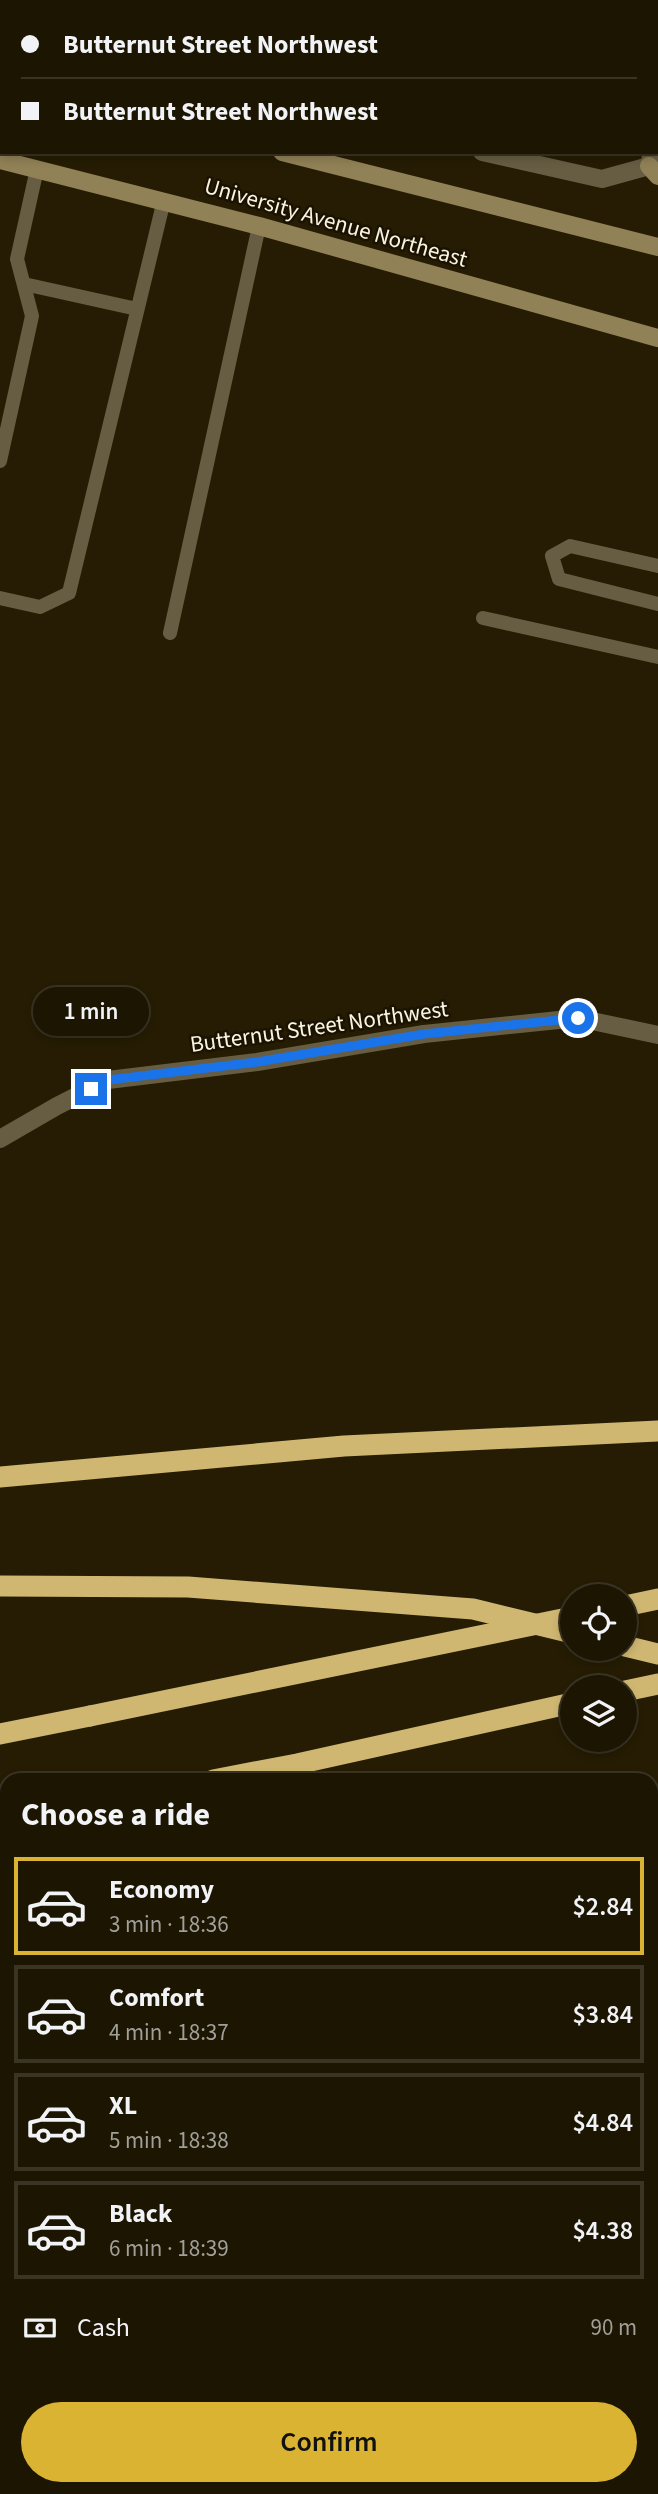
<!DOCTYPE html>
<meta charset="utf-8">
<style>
body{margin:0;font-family:"Source Sans 3",sans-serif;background:#292211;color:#f1f3f6;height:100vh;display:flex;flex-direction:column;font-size:26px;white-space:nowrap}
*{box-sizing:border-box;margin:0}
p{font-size:23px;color:#a09f99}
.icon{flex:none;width:38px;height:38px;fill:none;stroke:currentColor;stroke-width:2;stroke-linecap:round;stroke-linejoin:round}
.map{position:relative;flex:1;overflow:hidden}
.side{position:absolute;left:0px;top:1773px;width:658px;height:723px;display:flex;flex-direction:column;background:#1c1502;border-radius:21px 21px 0 0;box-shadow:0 4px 10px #0003,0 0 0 2px #3a3424}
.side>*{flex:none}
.hud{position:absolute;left:0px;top:0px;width:658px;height:154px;box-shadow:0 4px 10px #0003,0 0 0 2px #3a3424;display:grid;align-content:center;height:154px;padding:0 21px;background:#1c1502}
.fabs{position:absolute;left:560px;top:1584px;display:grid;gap:14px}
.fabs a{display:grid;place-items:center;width:77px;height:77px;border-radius:50%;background:#1c1502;box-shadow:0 4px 10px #0003,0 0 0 2px #3a3424;font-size:35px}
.end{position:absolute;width:32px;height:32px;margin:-16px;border:9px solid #1a73e8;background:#fff;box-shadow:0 0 0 4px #fff}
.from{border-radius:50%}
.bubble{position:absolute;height:49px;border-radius:24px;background:#1c1502;box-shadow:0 4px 10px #0003,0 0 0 2px #3a3424;font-size:23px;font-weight:600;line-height:49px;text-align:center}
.hud b{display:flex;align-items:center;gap:24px;height:66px;font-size:26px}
.hud b+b{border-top:2px solid #3a3424}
.hud i{width:18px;height:18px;background:#f1f3f6}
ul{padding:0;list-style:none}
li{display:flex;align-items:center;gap:21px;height:98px;margin:0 14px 10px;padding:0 7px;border:4px solid #3a3424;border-radius:0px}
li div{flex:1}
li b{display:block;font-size:26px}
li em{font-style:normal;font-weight:600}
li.on{border-color:#dab333}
li>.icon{width:63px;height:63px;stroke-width:1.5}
h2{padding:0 21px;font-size:32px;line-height:84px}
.pay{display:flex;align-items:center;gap:18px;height:77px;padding:0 21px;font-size:26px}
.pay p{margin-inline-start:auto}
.primary-button{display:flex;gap:14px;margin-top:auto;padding:14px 21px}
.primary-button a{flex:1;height:80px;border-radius:42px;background:#dab333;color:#111;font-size:28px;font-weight:600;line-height:80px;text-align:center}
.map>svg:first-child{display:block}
</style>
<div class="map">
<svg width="658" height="2494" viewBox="0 0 658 2494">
<rect width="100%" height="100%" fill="#251c03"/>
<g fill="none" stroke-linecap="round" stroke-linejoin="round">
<path stroke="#675d43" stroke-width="14" d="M 24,284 L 137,309
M 0,461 L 32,316 L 17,259 L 37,169
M 658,566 L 570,546 L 552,556 L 559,579 L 658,604
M 0,598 L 40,607 L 69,593 L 164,200
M 483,618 L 658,657
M 170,633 L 259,226"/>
<path stroke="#675d43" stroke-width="18" d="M 0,34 L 2,34
M 656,133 L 658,125
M 482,152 L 602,179 L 649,166 L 652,152
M 0,1139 L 57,1106 L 108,1080 L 257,1062 L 424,1034 L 578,1018 L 658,1035
M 424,2494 L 425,2488"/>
<path stroke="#918156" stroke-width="18" d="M 0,81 L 2,82
M 282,152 L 658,247
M 0,160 L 259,226 L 658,338
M 649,166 L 658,176"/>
<path stroke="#cfb772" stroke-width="21" d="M 0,1477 L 344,1446 L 658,1431
M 0,1586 L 188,1587 L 473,1609 L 572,1633
M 625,1606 L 658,1599
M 625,1646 L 658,1654
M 625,1691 L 658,1684
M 0,1734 L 90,1716
M 213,1780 L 297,1764 L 572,1703
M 0,1819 L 7,1818
M 651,1971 L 658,1971
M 651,2006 L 658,2008
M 0,2041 L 7,2040"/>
<path stroke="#cfb772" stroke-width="21" d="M 90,1716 L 572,1617"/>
</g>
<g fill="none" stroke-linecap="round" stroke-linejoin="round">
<path stroke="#1a73e8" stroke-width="9" d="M 91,1089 L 108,1080 L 257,1062 L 424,1034 L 578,1018"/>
</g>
<g text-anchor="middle" stroke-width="5" stroke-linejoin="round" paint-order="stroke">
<g font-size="23" fill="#f9f4e4" stroke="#1b1300">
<text transform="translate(336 222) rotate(16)" y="8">University Avenue Northeast</text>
<text transform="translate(319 1026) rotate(-8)" y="8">Butternut Street Northwest</text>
</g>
</g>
</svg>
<div class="fabs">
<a><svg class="icon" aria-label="locate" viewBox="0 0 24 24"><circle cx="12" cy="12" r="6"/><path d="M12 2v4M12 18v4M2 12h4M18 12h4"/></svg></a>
<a><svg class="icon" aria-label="layers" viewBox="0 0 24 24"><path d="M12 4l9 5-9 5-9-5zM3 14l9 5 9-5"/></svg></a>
</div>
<i class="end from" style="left:578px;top:1018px"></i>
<i class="end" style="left:91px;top:1089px"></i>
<div class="bubble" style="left:33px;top:987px;width:116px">1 min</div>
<div class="hud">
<b><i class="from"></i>Butternut Street Northwest</b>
<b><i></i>Butternut Street Northwest</b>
</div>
<section class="side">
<h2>Choose a ride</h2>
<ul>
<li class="on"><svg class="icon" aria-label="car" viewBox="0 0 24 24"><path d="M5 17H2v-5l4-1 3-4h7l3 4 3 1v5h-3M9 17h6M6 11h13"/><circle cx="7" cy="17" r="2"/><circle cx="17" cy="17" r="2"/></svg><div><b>Economy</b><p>3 min · 18:36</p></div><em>$2.84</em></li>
<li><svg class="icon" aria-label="car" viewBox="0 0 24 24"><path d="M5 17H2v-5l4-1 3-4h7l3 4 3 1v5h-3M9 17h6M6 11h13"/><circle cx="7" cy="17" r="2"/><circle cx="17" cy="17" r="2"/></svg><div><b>Comfort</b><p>4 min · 18:37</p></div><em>$3.84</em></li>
<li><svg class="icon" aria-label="car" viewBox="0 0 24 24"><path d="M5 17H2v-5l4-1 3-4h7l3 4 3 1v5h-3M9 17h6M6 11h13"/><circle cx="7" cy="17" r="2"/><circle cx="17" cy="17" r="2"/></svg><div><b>XL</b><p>5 min · 18:38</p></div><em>$4.84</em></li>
<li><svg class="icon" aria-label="car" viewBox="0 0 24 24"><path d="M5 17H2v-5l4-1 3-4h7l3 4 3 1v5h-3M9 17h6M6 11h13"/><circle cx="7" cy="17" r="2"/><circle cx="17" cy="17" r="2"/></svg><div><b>Black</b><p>6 min · 18:39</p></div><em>$4.38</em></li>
</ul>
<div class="pay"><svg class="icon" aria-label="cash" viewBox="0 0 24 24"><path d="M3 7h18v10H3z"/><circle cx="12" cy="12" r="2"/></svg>Cash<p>90 m</p></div>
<div class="primary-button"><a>Confirm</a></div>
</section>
</div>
